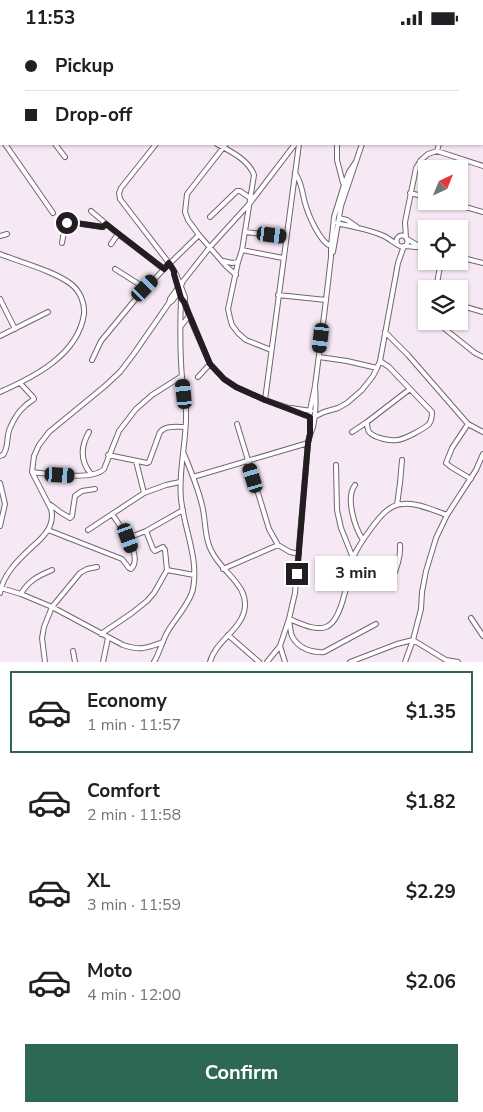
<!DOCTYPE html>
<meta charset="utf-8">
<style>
body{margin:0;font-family:"Nunito Sans",sans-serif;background:#f2f2f2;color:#202124;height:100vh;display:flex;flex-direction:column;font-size:19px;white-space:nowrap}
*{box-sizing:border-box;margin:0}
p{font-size:16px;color:#757577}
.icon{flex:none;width:28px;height:28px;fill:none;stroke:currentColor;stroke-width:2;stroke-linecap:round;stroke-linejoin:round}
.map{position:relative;height:627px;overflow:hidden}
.panel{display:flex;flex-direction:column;background:#fff;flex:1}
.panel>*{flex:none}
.hud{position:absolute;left:0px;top:0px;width:484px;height:110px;box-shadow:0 1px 4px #0004;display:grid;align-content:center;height:110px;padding:0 25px;background:#fff}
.needle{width:32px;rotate:43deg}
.fabs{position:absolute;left:418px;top:125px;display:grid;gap:10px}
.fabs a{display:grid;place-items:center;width:50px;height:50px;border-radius:0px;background:#fff;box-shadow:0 1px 4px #0004;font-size:25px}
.end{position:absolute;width:22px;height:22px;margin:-11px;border:6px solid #231d22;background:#fff;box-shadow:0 0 0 2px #fff}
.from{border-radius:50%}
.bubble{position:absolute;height:35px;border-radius:0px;background:#fff;box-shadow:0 1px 4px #0004;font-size:16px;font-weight:700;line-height:35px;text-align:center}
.car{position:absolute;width:15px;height:30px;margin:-15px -8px;border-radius:6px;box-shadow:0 0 4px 1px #0007;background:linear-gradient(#222 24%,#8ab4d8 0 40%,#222 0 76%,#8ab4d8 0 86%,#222 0)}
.hud b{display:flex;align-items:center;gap:18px;height:48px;font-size:19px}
.hud b+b{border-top:1px solid #e0e0e0}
.hud i{width:12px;height:12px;background:#202124}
ul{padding:9px 0 0;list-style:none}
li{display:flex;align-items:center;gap:15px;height:82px;margin:0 10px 8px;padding:0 15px;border:2px solid transparent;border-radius:0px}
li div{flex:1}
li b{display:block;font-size:19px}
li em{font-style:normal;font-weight:700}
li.selected{border-color:#2d6852}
li>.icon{width:45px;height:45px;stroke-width:1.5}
.action{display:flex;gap:10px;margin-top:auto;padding:10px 25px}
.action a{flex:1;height:58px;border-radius:0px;background:#2d6852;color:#fff;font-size:20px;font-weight:700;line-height:58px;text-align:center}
.status{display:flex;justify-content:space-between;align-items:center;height:35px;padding:0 25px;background:#fff;direction:ltr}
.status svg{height:14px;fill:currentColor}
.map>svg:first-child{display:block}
</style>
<div class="status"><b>11:53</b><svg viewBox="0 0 49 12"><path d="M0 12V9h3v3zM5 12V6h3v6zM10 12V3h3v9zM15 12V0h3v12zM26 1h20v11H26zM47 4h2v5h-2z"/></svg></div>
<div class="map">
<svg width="483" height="627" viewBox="0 0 483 627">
<rect width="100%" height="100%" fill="#f7e8f5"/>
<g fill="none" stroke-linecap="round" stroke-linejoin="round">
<defs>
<path id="minor" d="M 159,0 L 161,1
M 220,0 L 222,1
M 245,0 L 245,1
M 256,0 L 260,1
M 429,0 L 430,1
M 49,1 L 49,0
M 130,1 L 132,0
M 202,1 L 203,0
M 323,1 L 327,0
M 461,1 L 462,0
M 482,25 L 483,25
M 0,103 L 1,104
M 5,109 L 53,178
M 55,109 L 65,122
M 156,109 L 121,153 L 119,158 L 120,164 L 169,228 L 176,239 L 185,262 L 185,267 L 189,281 L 210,329 L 224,344 L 236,352 L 265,365 L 286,372 L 304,380 L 314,382 L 324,377 L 338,373 L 347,368 L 362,355 L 373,341 L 377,333 L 380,326 L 398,228 L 404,211
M 217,109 C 230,116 249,125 254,140 L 242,215 L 238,227 L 228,274 L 230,283 L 232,290 L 238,298 L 246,305 L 271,315
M 226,109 L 187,159 L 185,177 L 188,185 L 199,200 L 226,231 L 236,240
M 337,109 L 337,125 L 343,148
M 437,116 L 439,109
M 295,138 C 302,147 302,158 305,168 C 308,179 320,208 331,211
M 410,158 L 426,162
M 445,166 L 483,177
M 91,176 L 118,199 L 164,234
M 210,182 L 237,156 L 240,156 L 250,163
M 339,183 L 347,185 L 357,192
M 337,188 C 352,192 369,194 384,201 C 388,203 393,207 398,210
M 245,197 L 286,202
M396.5 206a5.5 5.5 0 1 1 11 0a5.5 5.5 0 1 1-11 0Z
M 0,201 L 7,199
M 406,203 L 405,187 L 416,133 L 421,125 L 428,119 L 437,116 L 483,131
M 407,204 L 419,211
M 62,208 L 65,190 L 68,187 L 103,192 L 106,189
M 111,209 L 118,199
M 405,211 L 426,213
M 242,215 L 283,223
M 333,217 L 341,171 L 362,109
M 0,219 C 20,227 54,236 71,249 C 80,256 85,268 84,279 C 78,320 34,342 0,357
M 459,222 L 483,228
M 223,226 L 232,228 L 238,227
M 115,234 L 145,253
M 436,254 L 441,226
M 278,260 L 326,265
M 0,264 L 15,294
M 169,268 L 170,264 L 180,250 L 210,212 L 250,168 L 295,109
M 459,270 L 483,277
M 435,286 L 475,318 L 483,322
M 181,291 L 189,281
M 385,297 L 408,320 L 468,389 L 483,397
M 0,301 L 48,277
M 319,322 L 347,326 L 377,333
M 92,325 L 101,306 L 134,266 L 164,234 L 199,200
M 198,342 L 210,329
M 265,365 L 299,109
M 291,373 L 311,376
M 367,387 L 410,354
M 237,389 L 269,494 L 278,510 L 290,517 L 299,519
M 468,389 L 452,413 L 446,428 L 451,432 L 471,444
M 89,397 C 81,411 80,426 91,439
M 310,397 L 310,375 L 315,351 L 326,265 L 331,222 L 331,211 L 334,182 L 344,150 L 349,137 L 355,128
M 352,397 L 367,387 C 367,391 367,395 370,398 C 376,403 389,406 397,405 C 404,405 425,393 429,389 C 432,385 432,381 432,377 L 389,332 L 380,326
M 184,419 C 191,436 198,453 202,470 C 206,485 204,502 211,515 C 221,538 251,550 244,577 C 239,596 215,607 210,627
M 108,420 L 147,428 L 149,427 L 160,397 C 166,390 177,392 185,392
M 0,421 L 3,420 C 9,413 6,401 10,393 C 13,386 18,377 24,372 C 27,368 31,367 34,364 L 33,362 L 20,348
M 136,426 L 144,458
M 336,430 L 337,475 L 341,493 L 353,523
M 32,437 C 49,439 92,446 104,434 L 119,396 L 136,374 L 152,360 L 182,341
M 193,442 L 308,408
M 0,448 L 5,469 L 0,491
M 355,450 C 345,463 355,493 363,505
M 51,470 L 60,477 L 70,483 L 72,481 L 75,461 L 82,456 L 95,454
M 397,470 L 400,448 L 402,425
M 48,495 L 122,524 L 129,533 L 131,534 C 144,521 120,491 112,479
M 88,495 L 144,458 L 166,450 L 180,447
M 128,503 L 146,496 L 183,475
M 223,534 L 278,510
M 351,534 L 385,544 L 392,544 C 397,533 401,522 400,510
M 167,535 L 194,540
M 1,553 L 21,559 L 52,572 L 123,610 C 141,616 146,613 163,607
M 0,558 C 3,539 19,524 33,511 C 39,506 45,500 49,493 C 52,487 53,481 51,474 L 32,437 L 34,421 L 39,410 L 49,397 L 105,351 L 120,337 L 133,320 L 169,268 L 172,266 L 178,258 L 183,246
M 21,559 C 28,546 38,541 52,535
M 471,583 L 483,601
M 376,589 L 324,617 C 311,618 298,613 292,601 C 290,596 290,589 289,584 C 300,588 314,596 326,592 C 343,586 348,539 353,523 C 357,512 379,480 389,474 C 393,471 398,469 403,469 C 416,467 435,476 447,480
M 101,599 L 132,578 L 147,566 L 154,558 L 167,535 L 165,515 L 163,512 L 155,516 L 153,514 L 146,496
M 228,600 L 259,627
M 73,616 L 75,627
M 45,627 L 42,603 L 44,592 L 52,572 L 80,538 L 87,534 L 97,532
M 103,627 L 108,603
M 154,627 C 160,617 162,606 168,596 C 175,584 190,568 193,554 C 199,523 184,494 181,464 C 178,435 187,406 186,377 C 186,366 183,354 182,343 C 180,317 180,289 181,263
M 267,627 L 280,611
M 285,627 L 280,611 L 289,584 L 295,558 L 308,408 C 309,402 311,397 313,392 C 316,379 316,365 315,351
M 350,627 L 397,609 L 413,605 L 446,625 L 458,627
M 405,627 L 413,605 L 421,574 L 422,557 L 426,536 L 436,503 L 447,480 L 476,435 L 483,419"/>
<path id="major" d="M 394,0 L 394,1
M 379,1 L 380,0
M 384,1 L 384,0
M 482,71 L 483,71
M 482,80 L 483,80"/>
</defs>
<use href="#minor" stroke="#726571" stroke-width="6"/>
<use href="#major" stroke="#d3d2d3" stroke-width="8"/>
<use href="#minor" stroke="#fff" stroke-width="4"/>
<use href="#major" stroke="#f9d6df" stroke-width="5"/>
</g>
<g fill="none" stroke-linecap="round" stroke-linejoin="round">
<path stroke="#231d22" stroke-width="6" d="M 67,188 L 69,187 L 103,192 L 106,189 L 164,234 L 169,228 L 174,236 L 174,239 L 181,263 L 184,267 L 210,329 L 224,344 L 236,352 L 265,365 L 310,382 L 310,399 L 308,408 L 297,539"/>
</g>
</svg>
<div class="fabs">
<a><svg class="needle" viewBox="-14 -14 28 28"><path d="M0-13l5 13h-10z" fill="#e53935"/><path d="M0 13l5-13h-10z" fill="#757577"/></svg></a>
<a><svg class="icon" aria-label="locate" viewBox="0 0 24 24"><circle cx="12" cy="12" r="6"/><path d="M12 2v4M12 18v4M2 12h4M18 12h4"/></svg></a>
<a><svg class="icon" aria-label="layers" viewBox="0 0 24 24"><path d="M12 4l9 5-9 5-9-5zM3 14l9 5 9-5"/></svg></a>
</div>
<i class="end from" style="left:67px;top:188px"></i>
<i class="end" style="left:297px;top:539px"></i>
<div class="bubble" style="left:315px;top:521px;width:82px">3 min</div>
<i class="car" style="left:272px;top:200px;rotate:97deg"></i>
<i class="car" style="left:145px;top:253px;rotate:44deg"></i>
<i class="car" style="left:321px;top:303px;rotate:187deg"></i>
<i class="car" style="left:184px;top:359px;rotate:354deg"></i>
<i class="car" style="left:60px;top:440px;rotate:93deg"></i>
<i class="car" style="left:253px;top:443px;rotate:343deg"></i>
<i class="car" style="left:128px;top:503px;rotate:160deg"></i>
<div class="hud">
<b><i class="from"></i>Pickup</b>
<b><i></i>Drop-off</b>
</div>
</div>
<section class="panel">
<ul>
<li class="selected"><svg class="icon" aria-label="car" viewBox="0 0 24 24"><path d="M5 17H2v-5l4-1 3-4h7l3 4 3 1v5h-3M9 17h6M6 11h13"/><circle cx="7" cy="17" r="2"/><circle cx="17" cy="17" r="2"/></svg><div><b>Economy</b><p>1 min · 11:57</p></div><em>$1.35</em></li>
<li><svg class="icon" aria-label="car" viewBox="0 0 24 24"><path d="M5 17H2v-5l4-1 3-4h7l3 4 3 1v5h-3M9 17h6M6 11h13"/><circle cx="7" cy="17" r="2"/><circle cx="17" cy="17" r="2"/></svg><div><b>Comfort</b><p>2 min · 11:58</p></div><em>$1.82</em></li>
<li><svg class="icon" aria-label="car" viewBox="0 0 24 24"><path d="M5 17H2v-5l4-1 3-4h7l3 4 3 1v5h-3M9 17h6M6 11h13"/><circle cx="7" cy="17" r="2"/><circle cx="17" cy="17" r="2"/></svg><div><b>XL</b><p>3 min · 11:59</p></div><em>$2.29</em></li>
<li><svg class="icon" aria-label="car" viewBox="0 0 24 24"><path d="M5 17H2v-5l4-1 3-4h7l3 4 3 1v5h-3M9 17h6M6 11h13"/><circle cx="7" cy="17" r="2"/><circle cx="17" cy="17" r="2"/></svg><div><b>Moto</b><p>4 min · 12:00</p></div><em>$2.06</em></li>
</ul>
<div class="action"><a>Confirm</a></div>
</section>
